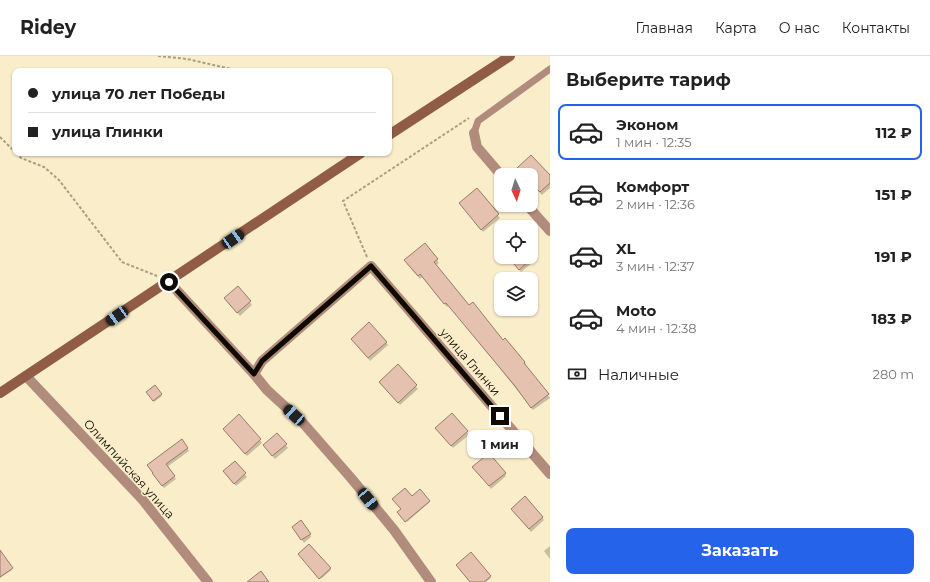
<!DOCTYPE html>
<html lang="ru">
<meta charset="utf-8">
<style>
body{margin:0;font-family:Montserrat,sans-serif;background:#f2f2f2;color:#222;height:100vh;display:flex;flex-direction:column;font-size:15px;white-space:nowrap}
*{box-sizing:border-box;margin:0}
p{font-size:13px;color:#767676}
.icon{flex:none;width:22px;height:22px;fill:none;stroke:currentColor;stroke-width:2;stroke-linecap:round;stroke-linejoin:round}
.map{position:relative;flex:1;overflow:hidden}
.details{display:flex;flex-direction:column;background:#fff;width:380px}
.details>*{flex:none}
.hud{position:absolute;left:12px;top:12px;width:380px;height:88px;border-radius:8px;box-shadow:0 1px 3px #0004;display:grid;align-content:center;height:88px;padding:0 16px;background:#fff}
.needle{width:26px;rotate:176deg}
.controls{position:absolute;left:494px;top:112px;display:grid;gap:8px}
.controls a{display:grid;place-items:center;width:44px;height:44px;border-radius:8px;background:#fff;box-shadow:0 1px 3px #0004;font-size:20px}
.end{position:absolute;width:18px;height:18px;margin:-9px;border:5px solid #100b02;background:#fff;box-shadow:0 0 0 2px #fff}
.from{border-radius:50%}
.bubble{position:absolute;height:28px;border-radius:8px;background:#fff;box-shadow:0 1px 3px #0004;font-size:13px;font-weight:700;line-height:28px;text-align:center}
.car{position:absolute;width:12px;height:24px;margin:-12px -6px;border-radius:5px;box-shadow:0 0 3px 1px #0007;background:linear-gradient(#222 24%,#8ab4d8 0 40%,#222 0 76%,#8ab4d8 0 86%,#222 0)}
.hud b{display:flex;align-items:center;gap:14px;height:38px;font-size:15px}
.hud b+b{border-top:1px solid #e0e0e0}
.hud i{width:10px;height:10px;background:#222}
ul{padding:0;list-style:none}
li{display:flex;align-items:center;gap:12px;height:56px;margin:0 8px 6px;padding:0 8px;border:2px solid transparent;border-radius:8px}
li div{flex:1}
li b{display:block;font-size:15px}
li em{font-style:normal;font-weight:700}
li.current{border-color:#2563eb}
li>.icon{width:36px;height:36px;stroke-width:1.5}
h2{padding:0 16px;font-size:18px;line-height:48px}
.pay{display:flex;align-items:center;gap:10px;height:44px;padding:0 16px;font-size:15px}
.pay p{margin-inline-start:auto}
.button{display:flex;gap:8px;margin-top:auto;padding:8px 16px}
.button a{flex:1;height:46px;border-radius:8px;background:#2563eb;color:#fff;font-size:16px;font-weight:700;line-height:46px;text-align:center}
header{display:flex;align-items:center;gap:24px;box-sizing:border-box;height:56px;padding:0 20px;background:#fff;border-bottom:1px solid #e0e0e0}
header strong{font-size:19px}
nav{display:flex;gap:22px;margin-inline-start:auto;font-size:14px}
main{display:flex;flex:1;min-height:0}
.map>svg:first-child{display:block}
</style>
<header>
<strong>Ridey</strong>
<nav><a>Главная</a><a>Карта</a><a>О нас</a><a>Контакты</a></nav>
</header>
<main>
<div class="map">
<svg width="550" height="526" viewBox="0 0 550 526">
<rect width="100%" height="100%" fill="#faedca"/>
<path fill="#0003" d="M 518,112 L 550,121 L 550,132 L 542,139 L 535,132 L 533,134 L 531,133 L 531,119 L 523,119 Z
M 477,133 L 500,162 L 483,176 L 460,147 Z
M 531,193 L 538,202 L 521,216 L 508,201 L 531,201 Z
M 437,204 L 439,207 L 435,210 L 469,250 L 525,306 L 526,309 L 526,310 L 548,339 L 550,342 L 533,354 L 449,249 L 447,251 L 422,221 L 420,223 L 407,208 Z
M 238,231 L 252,249 L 240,260 L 227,245 Z
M 352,283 L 386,286 L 388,289 L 370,305 Z
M 398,310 L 418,333 L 400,349 L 382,329 Z
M 155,331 L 162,340 L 154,346 L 147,336 Z
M 436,372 L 467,376 L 469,379 L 453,392 Z
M 226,376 L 260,384 L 262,387 L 247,400 Z
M 277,378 L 288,392 L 275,403 L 266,392 Z
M 182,384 L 189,395 L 167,411 L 176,423 L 164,432 L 155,421 Z
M 235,406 L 247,421 L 236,430 L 224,416 Z
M 476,414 L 505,417 L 506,420 L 491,433 Z
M 412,441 L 429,445 L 430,446 L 407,466 L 399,457 Z
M 512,453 L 542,461 L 544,464 L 531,476 Z
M 295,474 L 310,478 L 311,481 L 304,487 Z
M 309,490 L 331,514 L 321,523 L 300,499 Z
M 550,490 L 550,503 L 544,495 Z
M 0,495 L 12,514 L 0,522 Z
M 471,497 L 491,522 L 486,526 L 471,526 Z"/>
<path fill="#e5c1af" stroke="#9b7a69" d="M 531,99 L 550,119 L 550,127 L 540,136 L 531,127 L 531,119 L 524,119 L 517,112 Z
M 477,132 L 499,158 L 481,174 L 459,147 Z
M 425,187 L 438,203 L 434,206 L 469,249 L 473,246 L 503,284 L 505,282 L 525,306 L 524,307 L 549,338 L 531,352 L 515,330 L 446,247 L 444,248 L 420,218 L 418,220 L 404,204 Z
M 508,201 L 533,201 L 519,214 Z
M 238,230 L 251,245 L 237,257 L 224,242 Z
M 369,266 L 387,286 L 368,302 L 351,283 Z
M 398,308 L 417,329 L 398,347 L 379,326 Z
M 155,329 L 162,338 L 153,345 L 146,336 Z
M 452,357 L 468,375 L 451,390 L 435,372 Z
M 239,358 L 261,383 L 245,398 L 223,373 Z
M 277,377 L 287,388 L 272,400 L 263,389 Z
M 182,383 L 188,392 L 166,408 L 175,420 L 162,430 L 152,417 L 153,417 L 147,409 Z
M 489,397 L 506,417 L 489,430 L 472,411 Z
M 235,405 L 246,417 L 234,428 L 223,415 Z
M 405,432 L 412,440 L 420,433 L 430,445 L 405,466 L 397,456 L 401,453 L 392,443 Z
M 525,440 L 543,461 L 529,473 L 511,453 Z
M 301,464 L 311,478 L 301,484 L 292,471 Z
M 309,488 L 331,512 L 319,523 L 298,498 Z
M 0,494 L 13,512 L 0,521 Z
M 471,496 L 491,520 L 484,526 L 470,526 L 456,509 Z
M 261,515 L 269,526 L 247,526 Z"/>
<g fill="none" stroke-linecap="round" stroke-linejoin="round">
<path stroke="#a99e84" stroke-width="2" stroke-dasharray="3 2" stroke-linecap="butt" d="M 158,0 L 187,3 L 240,15
M 0,81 L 15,96
M 16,97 L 21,102 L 44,111 L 59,124 L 122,206 L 157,220
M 367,201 L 343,145 L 469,62"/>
<path stroke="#b18b7c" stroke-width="7" d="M 474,77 L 478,65 L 550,13"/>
<path stroke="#b18b7c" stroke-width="10" d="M 474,77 L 477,91 L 501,119
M 527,149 L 550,175
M 169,226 L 254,318 L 267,334 L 303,367 L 351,422 L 394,474 L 431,526
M 254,318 L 262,305 L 371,210 L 550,418
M 26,320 L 142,443 L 208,526"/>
<path stroke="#915c45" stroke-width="10" d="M 389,79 L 510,0
M 0,337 L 361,97"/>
</g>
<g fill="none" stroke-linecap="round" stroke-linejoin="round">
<path stroke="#100b02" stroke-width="5" d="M 169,226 L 254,318 L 262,305 L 371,210 L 500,360"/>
</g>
<g text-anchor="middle" stroke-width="3" stroke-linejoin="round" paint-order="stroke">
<g font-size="12" fill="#100b02" stroke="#faedca">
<text transform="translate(470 306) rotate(49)" y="4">улица Глинки</text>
<text transform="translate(129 413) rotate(48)" y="4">Олимпийская улица</text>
</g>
</g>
</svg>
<div class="controls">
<a><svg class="needle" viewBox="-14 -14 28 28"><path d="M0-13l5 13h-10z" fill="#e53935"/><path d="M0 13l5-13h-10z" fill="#767676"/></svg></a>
<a><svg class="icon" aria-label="locate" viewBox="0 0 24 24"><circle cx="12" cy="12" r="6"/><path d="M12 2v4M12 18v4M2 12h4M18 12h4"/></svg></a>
<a><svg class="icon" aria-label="layers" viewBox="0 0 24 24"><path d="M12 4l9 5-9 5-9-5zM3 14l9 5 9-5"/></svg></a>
</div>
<i class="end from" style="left:169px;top:226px"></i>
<i class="end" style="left:500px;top:360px"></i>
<div class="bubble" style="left:467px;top:374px;width:66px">1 мин</div>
<i class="car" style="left:233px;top:183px;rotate:56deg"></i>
<i class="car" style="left:117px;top:260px;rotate:236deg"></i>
<i class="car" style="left:294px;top:359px;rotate:312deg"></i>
<i class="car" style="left:368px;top:443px;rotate:141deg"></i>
<div class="hud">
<b><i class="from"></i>улица 70 лет Победы</b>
<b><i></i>улица Глинки</b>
</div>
</div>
<section class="details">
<h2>Выберите тариф</h2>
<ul>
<li class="current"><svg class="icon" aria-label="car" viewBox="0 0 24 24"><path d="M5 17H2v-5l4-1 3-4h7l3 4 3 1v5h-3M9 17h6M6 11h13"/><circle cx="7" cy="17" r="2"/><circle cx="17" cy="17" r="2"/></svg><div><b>Эконом</b><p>1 мин · 12:35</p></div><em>112 ₽</em></li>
<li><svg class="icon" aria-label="car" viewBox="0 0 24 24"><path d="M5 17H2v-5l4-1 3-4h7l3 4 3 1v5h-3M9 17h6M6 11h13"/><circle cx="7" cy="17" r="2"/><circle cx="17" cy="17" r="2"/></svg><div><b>Комфорт</b><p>2 мин · 12:36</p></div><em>151 ₽</em></li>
<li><svg class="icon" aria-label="car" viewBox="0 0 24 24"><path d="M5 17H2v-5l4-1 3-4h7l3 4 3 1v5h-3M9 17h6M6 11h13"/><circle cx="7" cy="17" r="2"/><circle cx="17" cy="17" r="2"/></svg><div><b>XL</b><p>3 мин · 12:37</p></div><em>191 ₽</em></li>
<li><svg class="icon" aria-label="car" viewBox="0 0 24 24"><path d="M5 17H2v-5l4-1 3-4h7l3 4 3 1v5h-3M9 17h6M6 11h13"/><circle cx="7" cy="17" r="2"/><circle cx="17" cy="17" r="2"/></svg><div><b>Moto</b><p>4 мин · 12:38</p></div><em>183 ₽</em></li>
</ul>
<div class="pay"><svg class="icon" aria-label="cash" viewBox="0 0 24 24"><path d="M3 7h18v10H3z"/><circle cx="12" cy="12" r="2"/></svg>Наличные<p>280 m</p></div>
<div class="button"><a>Заказать</a></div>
</section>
</main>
